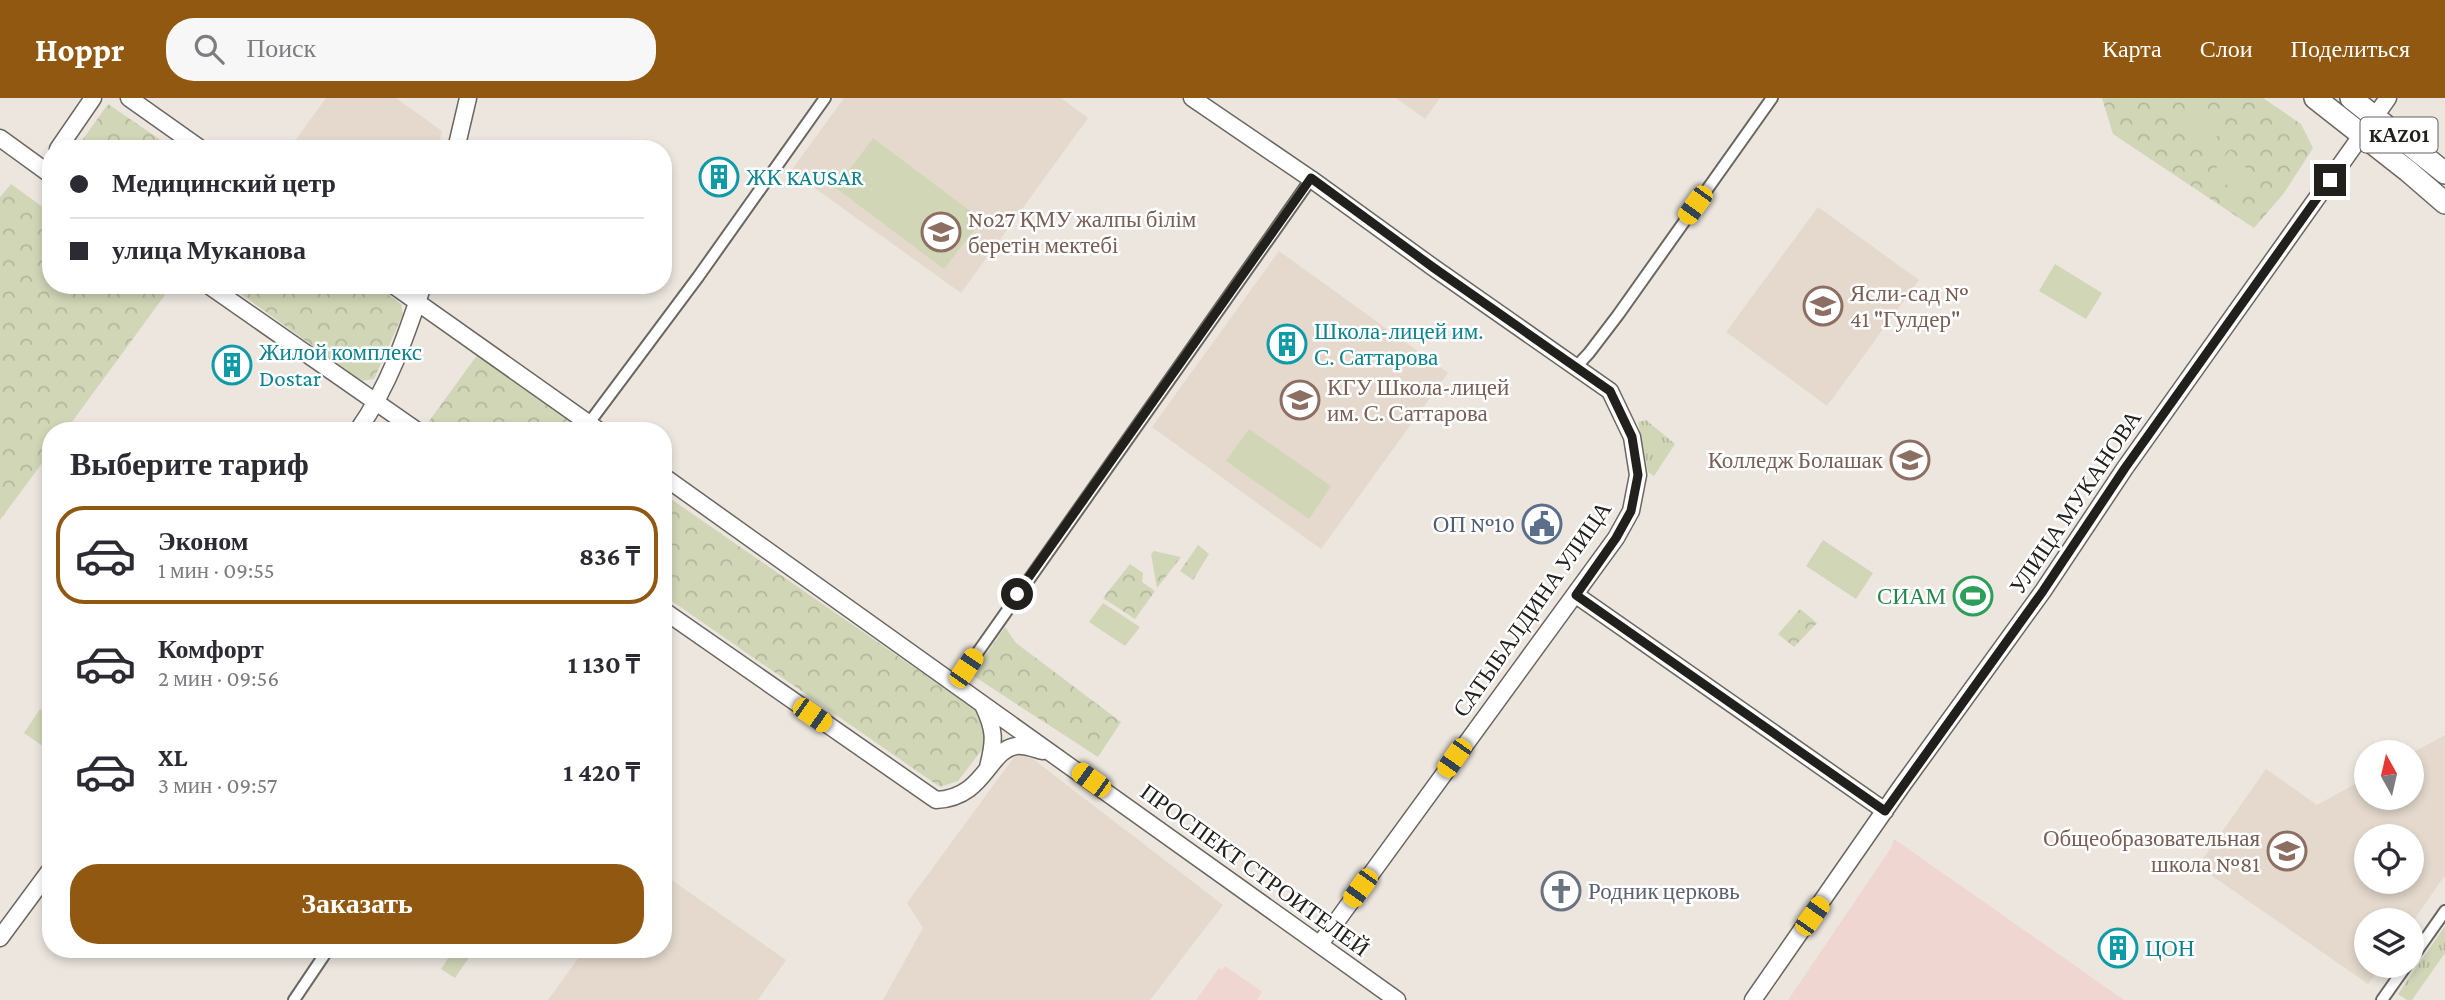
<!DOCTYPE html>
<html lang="ru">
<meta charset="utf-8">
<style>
body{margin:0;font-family:"Crimson Pro",serif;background:#f7f7f7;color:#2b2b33;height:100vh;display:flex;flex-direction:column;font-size:26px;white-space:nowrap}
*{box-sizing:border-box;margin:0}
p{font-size:23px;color:#7c7c81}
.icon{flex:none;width:38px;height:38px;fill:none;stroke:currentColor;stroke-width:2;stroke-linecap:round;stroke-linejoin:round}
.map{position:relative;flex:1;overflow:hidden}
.panel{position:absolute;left:42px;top:324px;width:630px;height:536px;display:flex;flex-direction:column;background:#fff;border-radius:28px;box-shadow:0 4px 10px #0003}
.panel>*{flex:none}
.top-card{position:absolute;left:42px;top:42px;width:630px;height:154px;border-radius:28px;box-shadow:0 4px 10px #0003;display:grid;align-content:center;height:154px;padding:0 28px;background:#fff}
.needle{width:46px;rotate:352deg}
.controls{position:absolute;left:2354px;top:642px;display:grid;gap:14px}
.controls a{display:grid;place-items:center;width:70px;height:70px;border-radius:50%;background:#fff;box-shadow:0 4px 10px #0003;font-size:35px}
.end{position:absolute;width:32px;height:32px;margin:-16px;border:9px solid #22201d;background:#fff;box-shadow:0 0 0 4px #fff}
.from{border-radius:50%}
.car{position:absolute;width:21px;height:42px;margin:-21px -10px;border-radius:9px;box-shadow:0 0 5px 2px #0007;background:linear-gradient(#f5c518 24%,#345 0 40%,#f5c518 0 76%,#345 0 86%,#f5c518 0)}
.top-card b{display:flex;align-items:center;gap:24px;height:66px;font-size:26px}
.top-card b+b{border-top:2px solid #e1e1e2}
.top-card i{width:18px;height:18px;background:#2b2b33}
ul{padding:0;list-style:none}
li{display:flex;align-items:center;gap:21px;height:98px;margin:0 14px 10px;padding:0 14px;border:4px solid transparent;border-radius:28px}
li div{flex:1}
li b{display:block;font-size:26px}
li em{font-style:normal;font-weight:700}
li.current{border-color:#905810}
li>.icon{width:63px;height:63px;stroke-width:1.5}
h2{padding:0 28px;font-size:32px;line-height:84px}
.cta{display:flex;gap:14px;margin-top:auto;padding:14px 28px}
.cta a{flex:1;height:80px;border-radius:28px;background:#905810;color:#fff;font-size:28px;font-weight:700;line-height:80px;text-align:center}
header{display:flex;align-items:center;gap:42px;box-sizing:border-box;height:98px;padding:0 35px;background:#905810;color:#fff}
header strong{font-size:33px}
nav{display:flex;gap:38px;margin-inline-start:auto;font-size:24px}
.search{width:490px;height:63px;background:#f7f7f7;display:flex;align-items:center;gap:18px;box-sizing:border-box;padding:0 24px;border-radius:28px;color:#7c7c81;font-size:26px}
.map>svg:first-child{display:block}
</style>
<header>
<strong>Hoppr</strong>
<div class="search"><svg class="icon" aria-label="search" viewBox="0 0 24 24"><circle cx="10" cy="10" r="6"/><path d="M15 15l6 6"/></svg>Поиск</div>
<nav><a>Карта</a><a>Слои</a><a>Поделиться</a></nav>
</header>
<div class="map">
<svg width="2445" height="902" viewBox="0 0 2445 902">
<defs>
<pattern id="grass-tufts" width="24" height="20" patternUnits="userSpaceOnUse" patternTransform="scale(1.75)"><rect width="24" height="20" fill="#d1d6b7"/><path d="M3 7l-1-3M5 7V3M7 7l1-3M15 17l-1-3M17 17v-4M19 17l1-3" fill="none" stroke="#b3b79d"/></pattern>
<pattern id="park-crowns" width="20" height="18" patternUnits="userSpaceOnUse" patternTransform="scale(1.75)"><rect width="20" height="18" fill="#d1d6b7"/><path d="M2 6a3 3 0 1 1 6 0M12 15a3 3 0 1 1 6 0" fill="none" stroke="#b3b79d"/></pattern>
</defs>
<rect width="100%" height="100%" fill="#ece6df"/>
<path fill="#e4d9cc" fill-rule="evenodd" d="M 326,0 L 396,0 L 442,33 L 438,51 L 289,51 Z
M 844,0 L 1061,0 L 1088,20 L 961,195 L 791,73 Z
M 1396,0 L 1440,0 L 1425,21 Z
M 1818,109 L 1919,182 L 1827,308 L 1726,234 Z
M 1279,153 L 1448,275 L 1321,451 L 1152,329 Z
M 2445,637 L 2445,777 L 2412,825 L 2412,822 L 2366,822 L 2366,868 L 2381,868 L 2368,886 L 2198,768 L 2266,671 L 2317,707 L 2366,680 L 2366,700 L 2412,700 L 2412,655 ZM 2412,738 L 2412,784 L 2366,784 L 2366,738 Z
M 1020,651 L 1223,807 L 1150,902 L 883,902 L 923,830 L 907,805 Z
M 663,776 L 786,862 L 758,902 L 548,902 L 585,851 L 663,850 Z"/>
<path fill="#f0d6d0" d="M 1894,741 L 2124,902 L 1788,902 L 1891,750 Z
M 1225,868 L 1262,894 L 1257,902 L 1196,902 L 1219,870 L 1222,872 Z"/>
<path fill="url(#grass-tufts)" d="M 1646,322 L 1675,346 L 1654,378 L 1648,374 L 1638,324 Z
M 2445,828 L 2445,855 L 2412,902 L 2407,902 L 2398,896 Z"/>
<path fill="url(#park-crowns)" d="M 2102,0 L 2263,0 L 2301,26 L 2313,50 L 2284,95 L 2254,130 L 2113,36 Z
M 108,6 L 174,51 L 76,51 Z
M 11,86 L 51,115 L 51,187 L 151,187 L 165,197 L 66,332 L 51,332 L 51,353 L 0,422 L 0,99 Z
M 229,187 L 376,187 L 401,206 L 403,216 L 374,281 L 361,283 Z
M 478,256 L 586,332 L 428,332 L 424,330 Z
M 671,401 L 977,613 L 987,627 L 988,644 L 958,683 L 940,689 L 663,497 L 663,413 Z
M 1198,447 L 1209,456 L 1193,482 L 1180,473 Z
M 1154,453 L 1181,459 L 1157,490 L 1151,456 Z
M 1130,466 L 1143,475 L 1142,484 L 1155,493 L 1135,521 L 1103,500 Z
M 1800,511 L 1817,525 L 1794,549 L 1778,536 Z
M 1005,529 L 1016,545 L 1121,624 L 1098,659 L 972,577 Z"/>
<path fill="#d1d6b7" d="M 2190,8 L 2220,35 L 2206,51 L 2176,24 Z
M 873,40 L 982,122 L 944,171 L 836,90 Z
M 2230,52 L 2259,84 L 2242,99 L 2212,75 Z
M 2055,166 L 2102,195 L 2086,221 L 2039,193 Z
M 1249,331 L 1331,388 L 1309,421 L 1226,363 Z
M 1823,442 L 1873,475 L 1856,501 L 1806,468 Z
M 1103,505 L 1140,529 L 1125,548 L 1089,524 Z
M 40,611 L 51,619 L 51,654 L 24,635 Z
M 455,850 L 474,852 L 455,880 L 441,871 Z"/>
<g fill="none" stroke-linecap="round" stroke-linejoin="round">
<defs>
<path id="street" d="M 1576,269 L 1589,255 L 1618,217 L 1772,0
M 589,325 L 698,179 L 825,0
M 954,588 L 1311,81
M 2412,860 L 2445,813
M 294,902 L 329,850
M 2382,902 L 2406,868"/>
<path id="secondary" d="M 129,0 L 201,51
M 1192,0 L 1311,81 L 1434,170 L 1610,293 L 1632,339 L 1638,377 L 1631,413 L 1616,440 L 1320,846
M 0,40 L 51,77
M 58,51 L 93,0
M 456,51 L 468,0
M 208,187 L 416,332
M 393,187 L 598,332
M 358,332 C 389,288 406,238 423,187
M 663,378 L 1397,902
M 1576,497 L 1885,713
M 663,512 L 936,702 C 985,700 988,652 1016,648 C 1024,647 1035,651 1043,653
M 983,607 C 995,632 995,642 988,669
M 0,840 L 51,771
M 1753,902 L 1901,689 L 2043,493 L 2125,370 L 2388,0"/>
<path id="highway" d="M 2315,0 L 2408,73 L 2445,105
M 2351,0 L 2445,75"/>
</defs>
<use href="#street" stroke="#6b6660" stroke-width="14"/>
<use href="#secondary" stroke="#6b6660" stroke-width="19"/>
<use href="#highway" stroke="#6b6660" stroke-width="24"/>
<use href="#street" stroke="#fff" stroke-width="10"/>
<use href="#secondary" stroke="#fff" stroke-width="16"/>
<use href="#highway" stroke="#fff" stroke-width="21"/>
</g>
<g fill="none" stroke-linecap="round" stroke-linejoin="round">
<path stroke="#22201d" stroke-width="9" d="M 1017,496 L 1311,80 L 1434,170 L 1610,293 L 1632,339 L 1638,377 L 1631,413 L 1616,440 L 1576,497 L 1885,713 L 2043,493 L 2125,370 L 2330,82"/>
</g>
<defs>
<symbol id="building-ring" viewBox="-11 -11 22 22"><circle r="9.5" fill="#fff" stroke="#0f9aa8" stroke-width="1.5"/><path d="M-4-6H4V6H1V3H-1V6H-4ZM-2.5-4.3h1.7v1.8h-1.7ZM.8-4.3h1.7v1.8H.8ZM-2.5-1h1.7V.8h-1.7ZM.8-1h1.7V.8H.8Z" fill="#0f9aa8"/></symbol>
<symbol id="school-ring" viewBox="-11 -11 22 22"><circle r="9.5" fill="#fff" stroke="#8d6e63" stroke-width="1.5"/><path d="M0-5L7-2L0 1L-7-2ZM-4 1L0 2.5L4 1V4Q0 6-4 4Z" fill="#8d6e63"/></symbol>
<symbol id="university-ring" viewBox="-11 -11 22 22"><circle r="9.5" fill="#fff" stroke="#8d6e63" stroke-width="1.5"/><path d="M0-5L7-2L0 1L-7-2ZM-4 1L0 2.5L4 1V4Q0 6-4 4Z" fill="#8d6e63"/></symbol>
<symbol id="civic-ring" viewBox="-11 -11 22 22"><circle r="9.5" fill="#fff" stroke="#5c6f8a" stroke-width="1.5"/><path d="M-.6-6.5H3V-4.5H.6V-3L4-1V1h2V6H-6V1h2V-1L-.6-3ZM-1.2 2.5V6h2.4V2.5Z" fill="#5c6f8a"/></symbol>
<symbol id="stadium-ring" viewBox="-11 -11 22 22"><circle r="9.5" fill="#fff" stroke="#2e9e5b" stroke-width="1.5"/><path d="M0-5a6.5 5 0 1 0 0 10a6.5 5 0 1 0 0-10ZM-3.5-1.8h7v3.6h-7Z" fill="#2e9e5b"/></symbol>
<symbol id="church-ring" viewBox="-11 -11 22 22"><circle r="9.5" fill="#fff" stroke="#6b7280" stroke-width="1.5"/><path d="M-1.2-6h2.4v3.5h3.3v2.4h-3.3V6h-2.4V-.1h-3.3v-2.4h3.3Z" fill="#6b7280"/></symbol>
</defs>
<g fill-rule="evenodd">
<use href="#building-ring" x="697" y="57" width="44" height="44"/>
<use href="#school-ring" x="919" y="112" width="44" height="44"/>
<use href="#school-ring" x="1801" y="186" width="44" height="44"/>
<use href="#building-ring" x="1265" y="224" width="44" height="44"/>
<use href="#building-ring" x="210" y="245" width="44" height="44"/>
<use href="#school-ring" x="1278" y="280" width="44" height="44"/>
<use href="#university-ring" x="1888" y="340" width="44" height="44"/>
<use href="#civic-ring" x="1520" y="404" width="44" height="44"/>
<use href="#stadium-ring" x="1951" y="476" width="44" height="44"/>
<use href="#school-ring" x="2265" y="731" width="44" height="44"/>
<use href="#church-ring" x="1539" y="771" width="44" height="44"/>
<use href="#building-ring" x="2096" y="828" width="44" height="44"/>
</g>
<g text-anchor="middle" stroke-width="5" stroke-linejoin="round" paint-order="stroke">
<rect fill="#fff" stroke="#646361" stroke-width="2" x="2360.5" y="19.5" width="77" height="35" rx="5"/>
<g font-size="21" font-weight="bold" fill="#22201d">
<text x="2399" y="44">KАZ01</text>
</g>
<g font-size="23" fill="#0d838f" stroke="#fff" text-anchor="start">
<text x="746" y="87">ЖК KAUSAR</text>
<text x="1314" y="241">Школа-лицей им.<tspan x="1314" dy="26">С. Саттарова</tspan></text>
<text x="259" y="262">Жилой комплекс<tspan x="259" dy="26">Dostar</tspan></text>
<text x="2145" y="858">ЦОН</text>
</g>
<g font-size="23" fill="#785e54" stroke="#fff" text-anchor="start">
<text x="968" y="129">No27 ҚМУ жалпы білім<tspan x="968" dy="26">беретін мектебі</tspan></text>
<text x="1850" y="203">Ясли-сад №<tspan x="1850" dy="26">41 "Гулдер"</tspan></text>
<text x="1327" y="297">КГУ Школа-лицей<tspan x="1327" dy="26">им. С. Саттарова</tspan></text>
<text x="1883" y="370" text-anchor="end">Колледж Болашак</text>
<text x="2260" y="748" text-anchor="end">Общеобразовательная<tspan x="2260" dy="26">школа №81</tspan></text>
</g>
<g font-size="23" fill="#22201d" stroke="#fff">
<text transform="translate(2075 404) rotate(-56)" y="8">УЛИЦА МУКАНОВА</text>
<text transform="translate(1532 511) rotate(-55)" y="8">САТЫБАЛДИНА УЛИЦА</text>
<text transform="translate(1255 772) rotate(36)" y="8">ПРОСПЕКТ СТРОИТЕЛЕЙ</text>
</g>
<g font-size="23" fill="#4e5e75" stroke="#fff" text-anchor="end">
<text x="1515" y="434">ОП №10</text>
</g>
<g font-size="23" fill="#27864d" stroke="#fff" text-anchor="end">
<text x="1946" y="506">СИАМ</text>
</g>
<g font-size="23" fill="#5b616d" stroke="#fff" text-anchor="start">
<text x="1588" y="801">Родник церковь</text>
</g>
</g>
</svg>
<div class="controls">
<a><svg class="needle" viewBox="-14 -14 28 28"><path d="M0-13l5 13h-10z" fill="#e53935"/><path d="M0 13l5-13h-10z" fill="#7c7c81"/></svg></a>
<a><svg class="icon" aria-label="locate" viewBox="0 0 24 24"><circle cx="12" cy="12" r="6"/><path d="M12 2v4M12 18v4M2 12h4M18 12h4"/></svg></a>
<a><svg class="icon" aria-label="layers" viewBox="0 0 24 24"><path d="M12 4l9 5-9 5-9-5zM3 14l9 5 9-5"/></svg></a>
</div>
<i class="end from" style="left:1017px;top:496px"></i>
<i class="end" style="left:2330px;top:82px"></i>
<i class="car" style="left:1695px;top:107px;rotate:216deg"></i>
<i class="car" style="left:966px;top:570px;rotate:34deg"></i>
<i class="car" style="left:812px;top:617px;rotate:125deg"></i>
<i class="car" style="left:1454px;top:660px;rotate:215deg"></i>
<i class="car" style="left:1091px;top:682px;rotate:306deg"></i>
<i class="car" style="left:1360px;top:790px;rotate:216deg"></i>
<i class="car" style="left:1812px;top:818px;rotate:35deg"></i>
<div class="top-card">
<b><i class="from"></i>Медицинский цетр</b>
<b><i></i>улица Муканова</b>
</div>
<section class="panel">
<h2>Выберите тариф</h2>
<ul>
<li class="current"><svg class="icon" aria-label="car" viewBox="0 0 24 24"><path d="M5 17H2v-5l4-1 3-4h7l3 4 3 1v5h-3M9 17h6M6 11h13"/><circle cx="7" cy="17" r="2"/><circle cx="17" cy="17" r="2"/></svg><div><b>Эконом</b><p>1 мин · 09:55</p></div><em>836 ₸</em></li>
<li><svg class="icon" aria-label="car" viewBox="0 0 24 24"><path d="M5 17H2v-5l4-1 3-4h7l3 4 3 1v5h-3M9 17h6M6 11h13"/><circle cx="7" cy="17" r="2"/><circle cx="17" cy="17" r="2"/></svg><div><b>Комфорт</b><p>2 мин · 09:56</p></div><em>1 130 ₸</em></li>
<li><svg class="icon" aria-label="car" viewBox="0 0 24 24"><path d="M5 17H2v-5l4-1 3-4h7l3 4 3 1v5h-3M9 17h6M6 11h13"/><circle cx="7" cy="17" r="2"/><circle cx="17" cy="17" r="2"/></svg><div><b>XL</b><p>3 мин · 09:57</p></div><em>1 420 ₸</em></li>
</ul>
<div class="cta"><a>Заказать</a></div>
</section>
</div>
